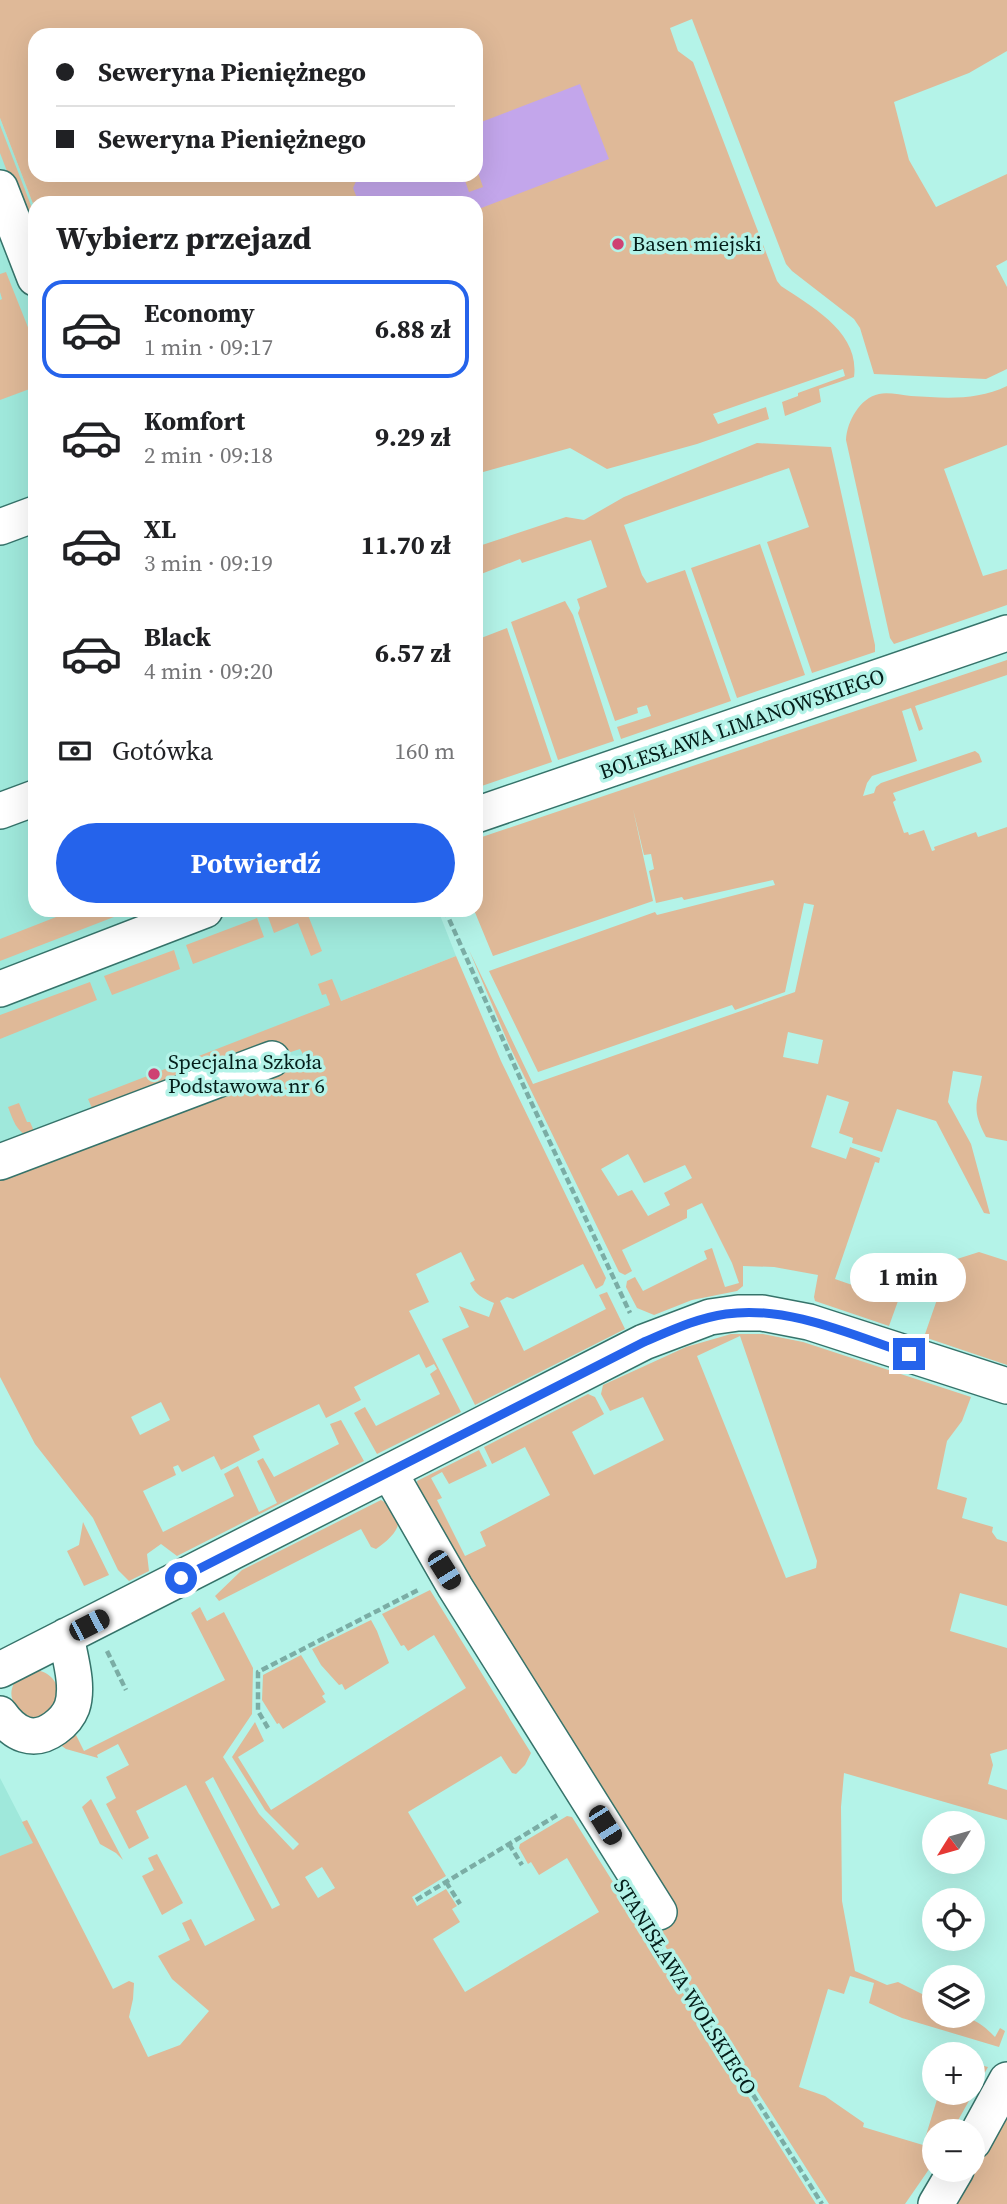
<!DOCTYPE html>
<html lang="pl">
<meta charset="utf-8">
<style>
body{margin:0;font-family:"Source Serif 4",serif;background:#f6f6f6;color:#202124;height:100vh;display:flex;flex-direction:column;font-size:26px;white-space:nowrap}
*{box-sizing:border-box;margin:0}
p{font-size:23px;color:#757577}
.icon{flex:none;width:38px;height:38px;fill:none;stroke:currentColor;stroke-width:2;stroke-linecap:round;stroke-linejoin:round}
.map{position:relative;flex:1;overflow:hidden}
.side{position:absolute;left:28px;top:196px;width:455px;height:721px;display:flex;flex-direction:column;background:#fff;border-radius:21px;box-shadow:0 7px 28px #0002}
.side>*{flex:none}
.banner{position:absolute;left:28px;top:28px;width:455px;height:154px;border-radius:21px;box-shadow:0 7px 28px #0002;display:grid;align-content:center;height:154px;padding:0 28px;background:#fff}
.needle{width:46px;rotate:233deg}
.fabs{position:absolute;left:922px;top:1811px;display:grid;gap:14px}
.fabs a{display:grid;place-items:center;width:63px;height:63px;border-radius:50%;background:#fff;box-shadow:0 7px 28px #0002;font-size:35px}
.end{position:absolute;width:32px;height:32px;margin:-16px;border:9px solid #2563eb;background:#fff;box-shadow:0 0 0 4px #fff}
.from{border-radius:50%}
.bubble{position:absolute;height:49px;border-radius:24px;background:#fff;box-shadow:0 7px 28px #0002;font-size:23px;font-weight:700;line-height:49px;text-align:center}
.car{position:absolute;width:21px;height:42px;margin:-21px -10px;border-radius:9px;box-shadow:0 0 5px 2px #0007;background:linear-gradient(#222 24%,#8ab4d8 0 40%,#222 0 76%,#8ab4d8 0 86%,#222 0)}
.banner b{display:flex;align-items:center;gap:24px;height:66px;font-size:26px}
.banner b+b{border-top:2px solid #e0e0e0}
.banner i{width:18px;height:18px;background:#202124}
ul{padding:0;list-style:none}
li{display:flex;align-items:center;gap:21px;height:98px;margin:0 14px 10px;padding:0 14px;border:4px solid transparent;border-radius:21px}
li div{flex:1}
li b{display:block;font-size:26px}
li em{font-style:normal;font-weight:700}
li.active{border-color:#2563eb}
li>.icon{width:63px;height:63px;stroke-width:1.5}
h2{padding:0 28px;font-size:32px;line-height:84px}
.pay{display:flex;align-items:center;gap:18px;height:77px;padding:0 28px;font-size:26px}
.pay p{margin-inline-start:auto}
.button{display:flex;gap:14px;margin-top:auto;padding:14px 28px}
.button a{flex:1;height:80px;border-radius:42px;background:#2563eb;color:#fff;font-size:28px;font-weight:700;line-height:80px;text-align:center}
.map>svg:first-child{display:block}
</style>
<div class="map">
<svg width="1007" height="2204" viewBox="0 0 1007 2204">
<rect width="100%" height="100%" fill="#b4f3e8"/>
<path fill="#9fe8db" d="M 0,118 L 35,209 L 35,910 L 438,910 L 456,956 L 341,1001 L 359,1043 L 0,1198 Z
M 0,1778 L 34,1844 L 0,1859 Z"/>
<path fill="#dfb998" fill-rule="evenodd" d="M 0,0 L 1007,0 L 1007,51 L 969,73 L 894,102 L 909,160 L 936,207 L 1007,174 L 1007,260 L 996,266 L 1007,287 L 1007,369 L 986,379 L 874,374 L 860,328 L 854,319 L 792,271 L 786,264 L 692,19 L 670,28 L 678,51 L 693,62 L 777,281 L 781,286 C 812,307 860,332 854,377 L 819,389 L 821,402 L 785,416 L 782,402 L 798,396 L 798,393 L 845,376 L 843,369 L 713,414 L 718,424 L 766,407 L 769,419 L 697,444 L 607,469 L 570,448 L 476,474 L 476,203 L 35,203 L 35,209 L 0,118 ZM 35,35 L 476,35 L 476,175 L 35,175 Z
M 0,125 L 35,216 L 35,244 L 0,153 Z
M 6,272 L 35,345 L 35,387 L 0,400 L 0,300 L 2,299 L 0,292 L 0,274 Z
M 1007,386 L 1007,445 L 944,469 L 983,576 L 1007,569 L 1007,605 L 894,644 L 890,638 L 846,440 C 847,421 860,398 879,394 C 888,392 901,395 911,396 C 944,398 976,401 1007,386 Z
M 757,443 L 831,447 L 875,645 L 875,652 L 812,673 L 767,542 L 809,527 L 789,468 L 624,525 L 642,575 L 647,583 L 685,570 L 731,701 L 621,739 L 617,727 L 651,716 L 647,705 L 637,708 L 638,713 L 615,721 L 578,613 L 580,608 L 577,599 L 607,587 L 591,540 L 522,563 L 520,559 L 476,576 L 476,547 L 566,517 L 584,520 L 624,497 Z
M 760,544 L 805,675 L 737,698 L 691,568 Z
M 565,601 L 573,615 L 614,741 L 558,760 L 511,622 Z
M 507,628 L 552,762 L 476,788 L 476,640 Z
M 1007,660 L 1007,675 L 915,706 L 923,729 L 919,731 L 911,708 L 902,711 L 917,761 L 872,776 L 867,783 L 863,796 L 874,793 L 876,787 L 881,783 L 975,751 L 979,754 L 982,762 L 893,793 L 896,800 L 893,802 L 904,833 L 908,832 L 909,835 L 924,830 L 932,851 L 935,850 L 934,847 L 976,832 L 978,837 L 1007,827 L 1007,1141 L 986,1137 C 971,1109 977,1104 982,1076 L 953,1071 L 948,1102 L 971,1144 L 990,1214 L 984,1213 L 936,1121 L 897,1109 L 882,1152 L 852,1143 L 853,1138 L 839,1133 L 849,1102 L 827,1095 L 811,1147 L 846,1159 L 850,1147 L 880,1158 L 879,1163 L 875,1162 L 835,1279 L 898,1301 L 889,1326 L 815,1301 L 814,1297 L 818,1275 L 774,1267 L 743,1266 L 743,1286 L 737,1291 L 692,1300 L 654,1315 L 637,1308 L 626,1287 L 627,1281 L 635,1277 L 643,1291 L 707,1259 L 704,1251 L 712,1248 L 725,1287 L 739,1283 L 732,1263 L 702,1203 L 687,1210 L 687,1218 L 622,1250 L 632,1271 L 625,1275 L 619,1272 L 509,1045 L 469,950 L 533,1084 L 795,992 L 814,905 L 804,903 L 785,992 L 735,1010 L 732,1005 L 538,1072 L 489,971 L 655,912 L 657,915 L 775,885 L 773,880 L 684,900 L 682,897 L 656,903 L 649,871 L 654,869 L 651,854 L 644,855 L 633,809 L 653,901 L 493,956 L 474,910 L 476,839 ZM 788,1032 L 823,1040 L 818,1064 L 783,1057 ZM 628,1154 L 644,1183 L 685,1165 L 692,1178 L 664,1193 L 670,1205 L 648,1216 L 632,1190 L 618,1196 L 601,1169 Z
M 74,910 L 132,910 L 0,961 L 0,939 Z
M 278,910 L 306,910 L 322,951 L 311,956 L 298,923 L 274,933 L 267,914 Z
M 257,918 L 264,937 L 193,964 L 186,945 Z
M 174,950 L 180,969 L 112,995 L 104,976 Z
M 456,956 L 501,1061 L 606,1278 L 603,1285 L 596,1289 L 583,1264 L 513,1299 L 507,1297 L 500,1301 L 524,1351 L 606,1309 L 599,1295 L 607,1292 L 625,1329 L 475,1405 L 442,1339 L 469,1327 L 459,1306 L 489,1317 L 494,1303 C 483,1298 475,1295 470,1283 L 475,1280 L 461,1252 L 416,1274 L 429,1302 L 409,1311 L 461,1412 L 377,1454 L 354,1413 L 365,1407 L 376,1426 L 440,1394 L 430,1374 L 437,1369 L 434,1364 L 426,1368 L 419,1354 L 354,1387 L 361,1400 L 326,1418 L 319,1404 L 253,1436 L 260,1450 L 221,1470 L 214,1456 L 182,1472 L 178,1465 L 173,1467 L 176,1475 L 143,1491 L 163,1532 L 234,1496 L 224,1474 L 238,1466 L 259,1512 L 277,1503 L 257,1461 L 263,1458 L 274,1477 L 339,1444 L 330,1424 L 341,1420 L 364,1461 L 177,1556 L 161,1544 L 147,1554 L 149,1571 L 129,1581 L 118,1570 L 93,1518 L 35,1444 L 0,1377 L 0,1172 L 304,1056 L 300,1049 L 29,1137 C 16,1131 13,1120 8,1107 L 19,1103 L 27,1122 L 30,1122 L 34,1131 L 92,1108 L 88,1099 L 330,1005 L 326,994 L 322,995 L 318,984 L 332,979 L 341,1001 ZM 161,1402 L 170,1420 L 140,1435 L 131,1417 Z
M 90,982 L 97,1000 L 0,1039 L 0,1015 Z
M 979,1252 L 1007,1261 L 1007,1365 L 924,1337 L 949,1265 L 957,1259 Z
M 731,1334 L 763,1334 L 803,1342 L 971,1397 L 962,1421 L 947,1441 L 937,1489 L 967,1498 L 962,1518 L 993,1527 L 992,1532 L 997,1539 L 1007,1542 L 1007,1606 L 960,1593 L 950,1631 L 1007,1648 L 1007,1749 L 990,1754 L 993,1765 L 988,1784 L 1007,1790 L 1007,1820 L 844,1773 L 841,1807 L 842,1901 L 855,1971 L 887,1985 L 898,1982 L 934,2000 L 934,2016 C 964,2016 974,2015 995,2037 L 1000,2028 L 1005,2031 L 999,2047 L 902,2018 L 869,2003 L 874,1983 L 850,1976 L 844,1994 L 828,1989 L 799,2087 L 825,2096 L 864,2123 L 863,2127 L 923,2145 L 939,2093 L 973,2093 L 973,2063 L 988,2067 L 952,2131 L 934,2132 L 934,2162 L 905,2204 L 829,2204 L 651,1924 L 420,1504 L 417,1481 L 479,1450 L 487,1466 L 449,1484 L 442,1472 L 431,1478 L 442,1498 L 437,1500 L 465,1556 L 486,1546 L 480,1532 L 550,1495 L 525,1447 L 492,1464 L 484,1447 L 588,1394 L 595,1397 L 604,1414 L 572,1432 L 594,1475 L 664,1440 L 643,1397 L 610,1411 L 601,1394 L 603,1385 L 686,1347 ZM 740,1336 L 817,1561 L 816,1568 L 786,1578 L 697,1356 Z
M 381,1500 C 411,1516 398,1534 376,1549 L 371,1547 L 361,1529 L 219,1601 L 215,1596 L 242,1570 Z
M 83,1522 L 109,1575 L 84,1586 L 67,1551 L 79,1545 Z
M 430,1590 L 531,1753 L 525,1765 L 516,1774 L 512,1773 L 501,1756 L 408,1812 L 446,1876 L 412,1897 L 417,1906 L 446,1889 L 457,1906 L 452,1909 L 460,1922 L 433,1939 L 465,1992 L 599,1912 L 567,1858 L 539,1875 L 531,1862 L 528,1864 L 519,1848 L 520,1844 L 567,1816 L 572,1817 L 816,2204 L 0,2204 L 0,1856 L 33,1843 L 22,1822 L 27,1820 L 113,1989 L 129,1981 L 134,1983 L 133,1999 L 129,2017 L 148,2057 L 180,2045 L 209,2011 L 172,1979 L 158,1956 L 190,1940 L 182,1923 L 191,1919 L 205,1946 L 255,1920 L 186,1785 L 136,1811 L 149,1838 L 129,1849 L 106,1804 L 116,1798 L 106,1777 L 129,1765 L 118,1744 L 97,1755 L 98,1758 L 66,1749 L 59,1744 L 75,1733 L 84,1751 L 225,1680 L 191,1613 L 200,1607 L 207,1621 L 224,1612 L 253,1668 L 252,1714 L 223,1757 L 259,1814 L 293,1850 L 299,1844 L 265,1810 L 232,1757 L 255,1722 L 264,1741 L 238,1757 L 271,1810 L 466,1688 L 434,1635 L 408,1651 L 404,1645 L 401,1646 L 382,1614 ZM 213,1777 L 280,1905 L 272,1909 L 205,1782 ZM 322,1867 L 335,1888 L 318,1898 L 305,1877 Z
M 371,1620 L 377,1631 L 389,1663 L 345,1690 L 342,1684 L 339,1685 L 321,1665 L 312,1649 Z
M 301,1655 L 325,1694 L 322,1696 L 326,1702 L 283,1729 L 279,1723 L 277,1724 L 262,1700 L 263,1675 Z
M 33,1670 C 51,1671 58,1682 60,1699 L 43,1719 L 27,1718 C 15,1706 6,1698 15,1681 Z
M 91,1799 L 123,1860 L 116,1853 L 100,1844 L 82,1807 Z
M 157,1854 L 183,1903 L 162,1915 L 142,1876 L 154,1870 L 148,1858 Z
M 1007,2117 L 1007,2204 L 957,2204 Z"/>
<path fill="#c3a6eb" d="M 580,84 L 609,159 L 476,210 L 476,203 L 359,203 L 353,188 L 359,175 L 463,175 L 469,192 L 483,187 L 476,167 L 476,124 Z"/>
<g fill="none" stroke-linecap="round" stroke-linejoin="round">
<defs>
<path id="minor" d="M 0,188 L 35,278
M 0,527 L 35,514
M 0,811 L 35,798
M 476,815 L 1007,633
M 0,989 L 205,910
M 0,1162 L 272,1059
M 389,1472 L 455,1587 L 659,1912
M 0,1670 L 644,1342 L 710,1317 L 738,1313 L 762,1313 L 809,1322 L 1007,1386
M 0,1714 C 14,1734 33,1744 55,1728 C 62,1723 69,1715 72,1707 C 79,1686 70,1658 66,1636
M 973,2142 L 1007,2080
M 936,2204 L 956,2170"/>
</defs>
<use href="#minor" stroke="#36736a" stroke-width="38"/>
<path stroke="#7bada5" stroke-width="4.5" stroke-dasharray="7 3.5" stroke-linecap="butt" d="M 445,910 L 525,1089 L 630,1313
M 107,1651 L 126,1690
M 268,1728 L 258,1711 L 258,1672 L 418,1590
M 509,1844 L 522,1865
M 446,1882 L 460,1904
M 416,1900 L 559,1814
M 658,1944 L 822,2204"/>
<use href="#minor" stroke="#fff" stroke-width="35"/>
</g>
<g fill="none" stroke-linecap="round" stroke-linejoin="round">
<path stroke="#2563eb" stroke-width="9" d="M 181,1578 L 644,1342 C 670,1331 697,1318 726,1314 C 787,1305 852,1335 909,1354"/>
</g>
<g fill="#ce4273" stroke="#b4f3e8" stroke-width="2.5">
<circle cx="618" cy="244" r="7"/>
<circle cx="154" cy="1074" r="7"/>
</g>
<g text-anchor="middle" stroke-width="7" stroke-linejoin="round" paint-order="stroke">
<g font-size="21" fill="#041e1a" stroke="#b4f3e8" text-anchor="start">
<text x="632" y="251">Basen miejski</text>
<text x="168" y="1069">Specjalna Szkoła<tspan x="168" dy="24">Podstawowa nr 6</tspan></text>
</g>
<g font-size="21" fill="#041e1a" stroke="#b4f3e8">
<text transform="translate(742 724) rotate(-19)" y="7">BOLESŁAWA LIMANOWSKIEGO</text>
<text transform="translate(685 1987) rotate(58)" y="7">STANISŁAWA WOLSKIEGO</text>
</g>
</g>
</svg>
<div class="fabs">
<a><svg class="needle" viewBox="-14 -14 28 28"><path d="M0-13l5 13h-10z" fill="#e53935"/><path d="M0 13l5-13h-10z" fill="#757577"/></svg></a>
<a><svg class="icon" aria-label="locate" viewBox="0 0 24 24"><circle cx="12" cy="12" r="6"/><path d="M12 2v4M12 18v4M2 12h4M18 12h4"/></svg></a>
<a><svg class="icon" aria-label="layers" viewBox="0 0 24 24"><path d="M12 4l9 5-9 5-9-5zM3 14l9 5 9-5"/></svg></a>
<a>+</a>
<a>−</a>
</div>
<i class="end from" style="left:181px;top:1578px"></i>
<i class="end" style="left:909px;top:1354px"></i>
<div class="bubble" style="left:850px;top:1253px;width:116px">1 min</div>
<i class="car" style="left:444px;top:1570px;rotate:148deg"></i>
<i class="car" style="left:89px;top:1625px;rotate:63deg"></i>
<i class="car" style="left:605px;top:1825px;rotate:148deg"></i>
<div class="banner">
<b><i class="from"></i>Seweryna Pieniężnego</b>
<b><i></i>Seweryna Pieniężnego</b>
</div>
<section class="side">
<h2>Wybierz przejazd</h2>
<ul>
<li class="active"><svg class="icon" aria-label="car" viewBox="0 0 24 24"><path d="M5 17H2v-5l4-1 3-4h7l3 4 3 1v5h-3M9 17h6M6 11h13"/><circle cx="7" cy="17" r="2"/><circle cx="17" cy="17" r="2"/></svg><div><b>Economy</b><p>1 min · 09:17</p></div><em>6.88 zł</em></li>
<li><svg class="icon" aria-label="car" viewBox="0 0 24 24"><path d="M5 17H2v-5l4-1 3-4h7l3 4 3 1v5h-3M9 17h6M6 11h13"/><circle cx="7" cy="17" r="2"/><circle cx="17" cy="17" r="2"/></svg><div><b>Komfort</b><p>2 min · 09:18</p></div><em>9.29 zł</em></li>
<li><svg class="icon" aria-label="car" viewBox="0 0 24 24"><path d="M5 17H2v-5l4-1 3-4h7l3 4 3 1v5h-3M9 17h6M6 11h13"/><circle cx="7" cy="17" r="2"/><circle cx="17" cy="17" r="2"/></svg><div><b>XL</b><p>3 min · 09:19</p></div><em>11.70 zł</em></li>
<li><svg class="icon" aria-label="car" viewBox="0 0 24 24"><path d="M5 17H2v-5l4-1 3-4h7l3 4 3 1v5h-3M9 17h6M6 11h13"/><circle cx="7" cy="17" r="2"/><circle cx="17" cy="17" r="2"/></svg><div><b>Black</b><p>4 min · 09:20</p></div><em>6.57 zł</em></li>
</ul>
<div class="pay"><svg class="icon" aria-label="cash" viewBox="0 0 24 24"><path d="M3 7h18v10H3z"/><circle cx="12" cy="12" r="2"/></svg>Gotówka<p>160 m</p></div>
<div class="button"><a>Potwierdź</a></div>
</section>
</div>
